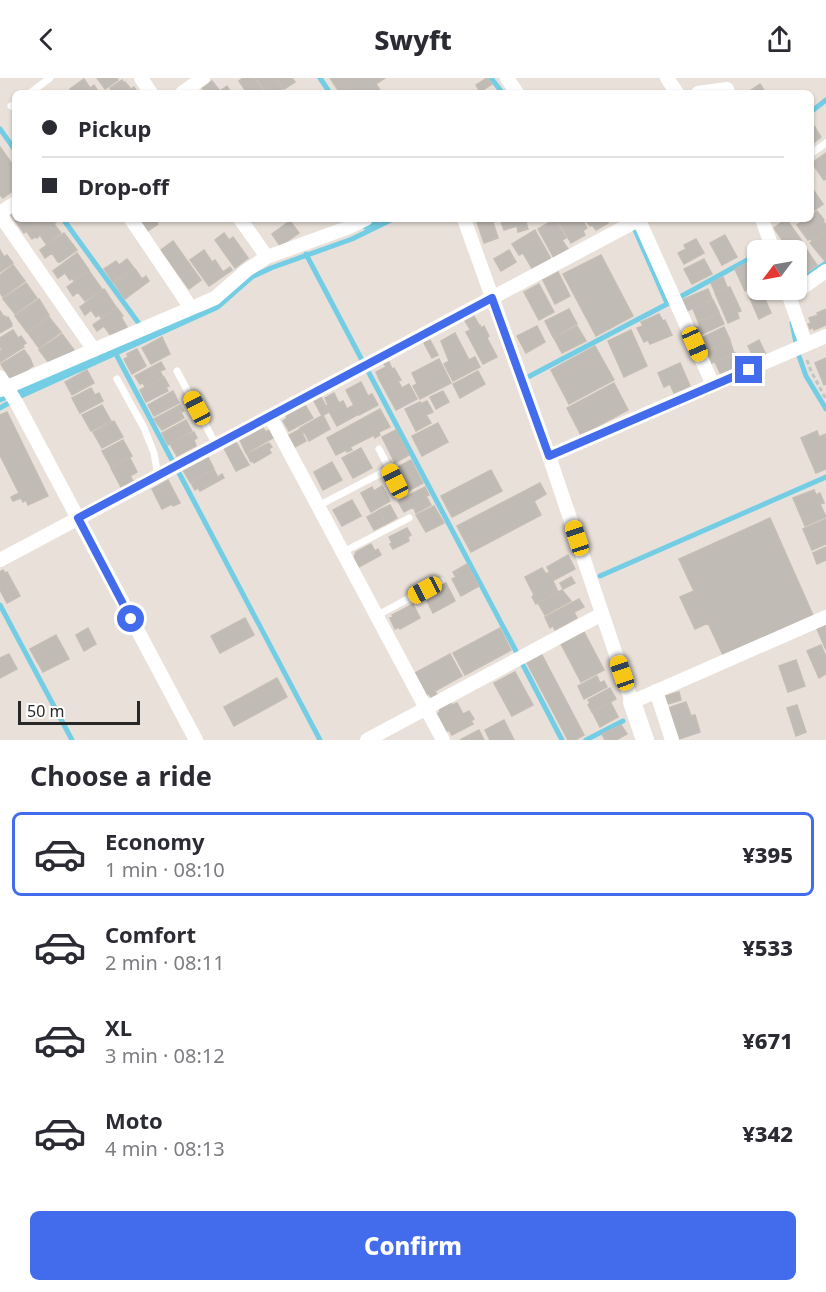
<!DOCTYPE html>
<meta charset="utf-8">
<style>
body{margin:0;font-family:"Noto Sans",sans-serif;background:#f7f7f7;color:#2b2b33;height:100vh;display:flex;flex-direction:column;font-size:22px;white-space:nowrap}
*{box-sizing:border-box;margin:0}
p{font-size:20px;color:#7c7c81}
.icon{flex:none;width:33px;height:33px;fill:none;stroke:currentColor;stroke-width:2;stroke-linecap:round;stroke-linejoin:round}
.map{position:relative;height:662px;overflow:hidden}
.details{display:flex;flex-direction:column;background:#fff;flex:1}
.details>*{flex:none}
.guide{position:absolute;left:12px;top:12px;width:802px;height:132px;border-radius:9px;box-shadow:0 2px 4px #0004;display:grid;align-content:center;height:132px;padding:0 30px;background:#fff}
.needle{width:39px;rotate:238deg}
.fabs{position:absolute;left:747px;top:162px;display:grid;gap:12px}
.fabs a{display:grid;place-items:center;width:60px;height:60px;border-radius:9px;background:#fff;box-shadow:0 2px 4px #0004;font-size:30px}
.scale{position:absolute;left:18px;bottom:15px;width:122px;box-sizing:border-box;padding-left:6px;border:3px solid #272727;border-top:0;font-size:16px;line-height:21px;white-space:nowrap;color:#272727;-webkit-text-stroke:4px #fff;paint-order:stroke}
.end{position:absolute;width:27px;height:27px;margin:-14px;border:8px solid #436ced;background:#fff;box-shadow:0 0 0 3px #fff}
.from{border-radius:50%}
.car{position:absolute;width:18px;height:36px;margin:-18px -9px;border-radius:8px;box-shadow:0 0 4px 2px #0007;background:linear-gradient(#f5c518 24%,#345 0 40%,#f5c518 0 76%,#345 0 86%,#f5c518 0)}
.guide b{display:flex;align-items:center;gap:21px;height:57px;font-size:22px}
.guide b+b{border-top:2px solid #e1e1e2}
.guide i{width:15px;height:15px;background:#2b2b33}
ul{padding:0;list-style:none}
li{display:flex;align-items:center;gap:18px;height:84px;margin:0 12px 9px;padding:0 18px;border:3px solid transparent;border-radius:9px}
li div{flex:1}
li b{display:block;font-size:22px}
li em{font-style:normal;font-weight:800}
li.selected{border-color:#436ced}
li>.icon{width:54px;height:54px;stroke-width:1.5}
h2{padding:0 30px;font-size:27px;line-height:72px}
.cta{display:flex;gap:12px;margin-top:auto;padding:12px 30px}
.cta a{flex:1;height:69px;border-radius:9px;background:#436ced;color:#fff;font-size:24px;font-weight:800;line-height:69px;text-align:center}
header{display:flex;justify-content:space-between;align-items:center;height:78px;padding:0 30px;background:#fff;font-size:27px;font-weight:800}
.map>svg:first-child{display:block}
</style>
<header><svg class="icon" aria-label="back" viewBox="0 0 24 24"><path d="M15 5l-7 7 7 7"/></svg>Swyft<svg class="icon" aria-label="share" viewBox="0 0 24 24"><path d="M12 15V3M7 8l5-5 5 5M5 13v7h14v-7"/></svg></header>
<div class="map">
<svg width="826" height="662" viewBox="0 0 826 662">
<rect width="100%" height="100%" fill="#e9e1d9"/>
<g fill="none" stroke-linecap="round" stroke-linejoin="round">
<path stroke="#72cde5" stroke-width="5" d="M 320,0 L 330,15
M 491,0 L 501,13
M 812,33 L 826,22
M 0,51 L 15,72
M 63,141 L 140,247
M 365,149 L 381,141
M 635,152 L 667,225
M 306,176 L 363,284
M 798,204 L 826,185
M 680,219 L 758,176
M 792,245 L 796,265
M 116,276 L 173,384
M 799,278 L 806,298 L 826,331
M 369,295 L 517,575
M 528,299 L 669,225
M 0,322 L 199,234
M 0,330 L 21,318 L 218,229 L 252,199 L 271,190 L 352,161 L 393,141
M 179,395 L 320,662
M 600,498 L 826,399
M 0,527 L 72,662
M 523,587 L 562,662
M 586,662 L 623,643"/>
</g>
<path fill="#c1bbb6" stroke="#c4bdb4" stroke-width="1.5" d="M 97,0 L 117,0 L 118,2 L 105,11 Z
M 243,0 L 254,0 L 265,15 L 247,15 L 239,3 Z
M 256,0 L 274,0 L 282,11 L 276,15 L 267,15 Z
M 275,0 L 292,0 L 295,4 L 284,11 Z
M 330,0 L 385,0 L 376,6 L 380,12 L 376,15 L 353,15 L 350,11 L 344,15 L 340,15 Z
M 487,0 L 492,6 L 480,14 L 476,7 Z
M 84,1 L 90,10 L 94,7 L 99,15 L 73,15 L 70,11 Z
M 122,2 L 124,5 L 125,4 L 131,11 L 134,9 L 138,15 L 113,15 L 110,10 Z
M 212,3 L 220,13 L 227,8 L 231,15 L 206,15 L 202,10 Z
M 760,6 L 766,15 L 747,15 Z
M 814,48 L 821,59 L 812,66 L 812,49 Z
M 0,69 L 15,90 L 15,111 L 3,120 L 0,117 Z
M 826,75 L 826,101 L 824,102 L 812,85 Z
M 814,113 L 823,126 L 812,134 L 812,115 Z
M 817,133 L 824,142 L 823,143 L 826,147 L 826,153 L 812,163 L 811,161 L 808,162 L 797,147 L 806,141 L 812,141 L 812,137 Z
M 15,134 L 15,141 L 43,141 L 24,155 L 11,137 Z
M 46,141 L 54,141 L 56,144 L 54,146 L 61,155 L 46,166 L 40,157 L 37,160 L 35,159 L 32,161 L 27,154 Z
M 139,141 L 155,141 L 158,146 L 148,153 Z
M 476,141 L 492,141 L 498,160 L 484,165 Z
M 500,141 L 525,141 L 528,151 L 518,154 L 517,148 L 504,152 Z
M 555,141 L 566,160 L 562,162 L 568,171 L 554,180 L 538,151 Z
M 561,141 L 582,141 L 587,150 L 583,153 L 585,157 L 571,165 L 558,143 Z
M 585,141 L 605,141 L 608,145 L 596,152 L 592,147 L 590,148 Z
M 786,141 L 802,163 L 789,172 L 774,150 Z
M 290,143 L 299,155 L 280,168 L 272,156 Z
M 535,152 L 551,181 L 533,192 L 523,175 L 519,177 L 512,166 Z
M 826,154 L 826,182 L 825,183 L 810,165 Z
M 64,155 L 77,172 L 60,184 L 58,184 L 52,175 L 45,180 L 40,172 Z
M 224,155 L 229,162 L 233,159 L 248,180 L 235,190 L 215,162 Z
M 725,157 L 737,179 L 722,187 L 710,165 Z
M 696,161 L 704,175 L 684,186 L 678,175 L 686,171 L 684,167 Z
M 173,163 L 201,202 L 189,211 L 161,172 Z
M 804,168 L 817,187 L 803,197 L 796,188 L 796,173 Z
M 0,172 L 4,179 L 7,177 L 13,185 L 0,194 Z
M 204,172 L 212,184 L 215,182 L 223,194 L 230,189 L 232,192 L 209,208 L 190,182 Z
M 509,172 L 516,184 L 501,193 L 494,181 Z
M 77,175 L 89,192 L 74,203 L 72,200 L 70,202 L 65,195 L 58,200 L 53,193 Z
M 601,177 L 633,238 L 596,258 L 563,196 Z
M 127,181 L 134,190 L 113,204 L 104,191 L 116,183 L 119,187 Z
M 704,181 L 712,196 L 692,206 L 684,191 Z
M 749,184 L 750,186 L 753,185 L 758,195 L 754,196 L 758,203 L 758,207 L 745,213 L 735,191 Z
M 13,187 L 25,203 L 3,219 L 0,215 L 0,197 Z
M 135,191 L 142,201 L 146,198 L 149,203 L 125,221 L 114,205 Z
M 89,193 L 102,211 L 85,223 L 78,214 L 73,218 L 67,209 Z
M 558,194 L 570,218 L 555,226 L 543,202 Z
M 723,199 L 727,209 L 715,214 L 711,205 Z
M 26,205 L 37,220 L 15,236 L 3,221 Z
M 539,206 L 554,234 L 539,242 L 524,214 Z
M 730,209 L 741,233 L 737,234 L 739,240 L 728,245 L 715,215 Z
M 104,211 L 116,229 L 101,240 L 99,237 L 96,239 L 91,232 L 85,237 L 80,229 Z
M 708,211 L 712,221 L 687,233 L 682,222 Z
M 761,212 L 771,235 L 759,241 L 749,218 Z
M 39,221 L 49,237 L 27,254 L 15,238 Z
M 713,222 L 719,234 L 698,243 L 693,231 Z
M 117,230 L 123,238 L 121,239 L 127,249 L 111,258 L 104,248 L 97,253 L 93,247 Z
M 569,231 L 577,246 L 553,259 L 545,243 Z
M 826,231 L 826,247 L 814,252 L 813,249 L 810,251 L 808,246 L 811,245 L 809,240 L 818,237 L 817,235 Z
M 0,233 L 4,239 L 5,238 L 6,240 L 8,239 L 12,246 L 11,247 L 12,248 L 0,255 Z
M 719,235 L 724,246 L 700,257 L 696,250 L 700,248 L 698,244 Z
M 659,236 L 663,243 L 665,242 L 672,257 L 650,266 L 648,262 L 644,264 L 637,250 L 643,248 L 641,244 Z
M 474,238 L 479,247 L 470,251 L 465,243 Z
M 49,239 L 61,254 L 39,270 L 28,255 Z
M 480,247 L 481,250 L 484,248 L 489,258 L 487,260 L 497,279 L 483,286 L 466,254 Z
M 537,248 L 545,264 L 526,275 L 517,258 Z
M 577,248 L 586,263 L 562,275 L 554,260 Z
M 724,249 L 730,262 L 708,272 L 701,260 Z
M 13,252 L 18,260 L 21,258 L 26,265 L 23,267 L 24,269 L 0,284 L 0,273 L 2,272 L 0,269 L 0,260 Z
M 631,252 L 647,288 L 624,299 L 608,263 Z
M 455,255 L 469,282 L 475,279 L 480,289 L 453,303 L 444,286 L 449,283 L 441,263 Z
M 62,256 L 74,272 L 62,280 L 61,278 L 49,285 L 39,272 Z
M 162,259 L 170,276 L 151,286 L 142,270 Z
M 430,262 L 438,277 L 432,280 L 424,265 Z
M 759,262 L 766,277 L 755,282 L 748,268 Z
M 730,263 L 734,275 L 712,285 L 707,274 Z
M 595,268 L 614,302 L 569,326 L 551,292 Z
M 137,271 L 146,288 L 132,296 L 124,281 L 128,279 L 127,276 Z
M 24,272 L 30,280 L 33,288 L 17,299 L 16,297 L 10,301 L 1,286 Z
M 735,275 L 741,288 L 721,297 L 715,284 Z
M 826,280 L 826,306 L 824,307 L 815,285 Z
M 439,281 L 451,305 L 420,321 L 413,308 L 417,306 L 412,295 Z
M 161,284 L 165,291 L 160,293 L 163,299 L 145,309 L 143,305 L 140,306 L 135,298 Z
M 389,284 L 392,291 L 378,298 L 376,294 L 386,289 L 384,286 Z
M 680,285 L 690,308 L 674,315 L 670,306 L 664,309 L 658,295 Z
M 394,290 L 401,302 L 398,303 L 402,310 L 409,306 L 417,321 L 396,332 L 378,299 Z
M 87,292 L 94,305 L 72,317 L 65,304 Z
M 478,293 L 485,306 L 460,320 L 453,306 Z
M 164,299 L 169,308 L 166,309 L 168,313 L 146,324 L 140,312 Z
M 361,304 L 368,318 L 372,316 L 378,327 L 359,337 L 346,312 Z
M 614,305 L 628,332 L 581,357 L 567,330 Z
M 91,310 L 95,317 L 99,315 L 103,323 L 80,335 L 72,320 Z
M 173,313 L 179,325 L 154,338 L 148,327 Z
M 443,313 L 449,324 L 436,331 L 430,319 Z
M 334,315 L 339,325 L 343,323 L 347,331 L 354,327 L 359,336 L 337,348 L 326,328 L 328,327 L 325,320 Z
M 321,319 L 329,334 L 322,338 L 314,323 Z
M 427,323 L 433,334 L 426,337 L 431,345 L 416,353 L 405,331 L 420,324 L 420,326 Z
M 102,327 L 111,343 L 91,353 L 82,337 Z
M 180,327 L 184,333 L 181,334 L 184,340 L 162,352 L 154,341 Z
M 305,327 L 313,340 L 289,353 L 283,343 L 287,340 L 286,338 Z
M 380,331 L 390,349 L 379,354 L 380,357 L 375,360 L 374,357 L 350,369 L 352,372 L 347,374 L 346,372 L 336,377 L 327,360 Z
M 7,334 L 48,418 L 28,427 L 26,422 L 23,424 L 21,420 L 13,423 L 11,419 L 19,415 L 0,377 L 0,337 Z
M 323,337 L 330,351 L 309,363 L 304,354 L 303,355 L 300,350 Z
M 186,342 L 192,353 L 168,367 L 162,355 Z
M 114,343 L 123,359 L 102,370 L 93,354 Z
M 438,345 L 448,364 L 422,378 L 412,358 Z
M 263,350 L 266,354 L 269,352 L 273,360 L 246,375 L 240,362 Z
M 300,351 L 306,363 L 295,369 L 289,357 Z
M 396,352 L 409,377 L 395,385 L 382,359 Z
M 817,353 L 819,359 L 826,356 L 826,391 L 816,395 L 801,360 Z
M 194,354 L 197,360 L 194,362 L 196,368 L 177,378 L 170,366 Z
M 123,362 L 132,378 L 111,389 L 102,373 Z
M 236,364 L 249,387 L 236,393 L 224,370 Z
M 269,365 L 272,369 L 269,371 L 271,375 L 254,385 L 253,383 L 251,384 L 247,376 Z
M 361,370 L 372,390 L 353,400 L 342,380 Z
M 208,379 L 214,391 L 190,404 L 183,392 Z
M 130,380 L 137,394 L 130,398 L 133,403 L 121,409 L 111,390 Z
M 411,382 L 423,405 L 408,413 L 396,390 Z
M 332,384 L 342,402 L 323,412 L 314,394 Z
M 214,392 L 218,399 L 222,396 L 224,400 L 200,413 L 198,410 L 195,412 L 191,405 Z
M 491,392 L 502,413 L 452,439 L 441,418 Z
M 168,402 L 180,425 L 173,428 L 172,426 L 162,431 L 152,411 Z
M 540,405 L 546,416 L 534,423 L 541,437 L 471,474 L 457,448 Z
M 382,408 L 390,423 L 371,434 L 361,415 L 372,409 L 374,413 Z
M 425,409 L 429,417 L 426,418 L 431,427 L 416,435 L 413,429 L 404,434 L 398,423 Z
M 814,412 L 816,417 L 820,415 L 824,425 L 820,426 L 826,439 L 805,448 L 793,420 Z
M 352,422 L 361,438 L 342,448 L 333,432 Z
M 390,427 L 397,440 L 386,446 L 379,432 Z
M 434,428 L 444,445 L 426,454 L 416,437 Z
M 378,433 L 386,446 L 374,452 L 367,439 Z
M 770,440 L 813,537 L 723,577 L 708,545 L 695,551 L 680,519 L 694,513 L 679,481 Z
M 826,441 L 826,466 L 812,472 L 803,451 Z
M 407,450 L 411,457 L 408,459 L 409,463 L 393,471 L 390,466 L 392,465 L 389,459 Z
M 371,466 L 375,473 L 378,471 L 381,477 L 359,489 L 354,479 L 356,474 Z
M 826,469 L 826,482 L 817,486 L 813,475 Z
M 568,477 L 575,491 L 554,502 L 547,489 Z
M 467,486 L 479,508 L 461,518 L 452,501 L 456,499 L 453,494 Z
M 542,490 L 546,496 L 549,494 L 558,514 L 536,526 L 532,519 L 534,517 L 525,499 Z
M 3,492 L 5,495 L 7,494 L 20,518 L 7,525 L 0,512 L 0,494 Z
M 571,499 L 575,505 L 563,511 L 560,505 Z
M 446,505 L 455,523 L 433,535 L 426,521 L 431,518 L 429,514 Z
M 562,512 L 571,523 L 545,537 L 538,525 Z
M 579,521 L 584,529 L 574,534 L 577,540 L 555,552 L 553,548 L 550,550 L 545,539 Z
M 413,526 L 420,540 L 400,551 L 399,549 L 395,551 L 390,540 L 393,539 L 392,537 Z
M 245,540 L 254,557 L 220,575 L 211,558 Z
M 826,547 L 826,572 L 817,551 Z
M 88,550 L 96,566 L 84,573 L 76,557 Z
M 500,550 L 511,572 L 465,597 L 453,575 Z
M 584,554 L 604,592 L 581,604 L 561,566 Z
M 56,557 L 69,581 L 43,594 L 30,571 Z
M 821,567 L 826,579 L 826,596 L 819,600 L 807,573 Z
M 9,576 L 17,591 L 0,600 L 0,580 Z
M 450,576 L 462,598 L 435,613 L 437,617 L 432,620 L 429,616 L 427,617 L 415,595 Z
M 542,577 L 584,657 L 575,662 L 568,662 L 527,585 Z
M 796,582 L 805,608 L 788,614 L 779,588 Z
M 515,594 L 533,627 L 512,638 L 494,605 Z
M 597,598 L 600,605 L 604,603 L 607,609 L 584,621 L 578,608 Z
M 277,600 L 287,619 L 234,648 L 224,629 Z
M 610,610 L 616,621 L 592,634 L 588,627 L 590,625 L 588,622 Z
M 679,614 L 681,622 L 668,626 L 665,618 Z
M 686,624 L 691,638 L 695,637 L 700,654 L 679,661 L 668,630 Z
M 451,625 L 452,627 L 457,625 L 463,636 L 443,647 L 437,636 L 440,634 L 439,631 Z
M 611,625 L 618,639 L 600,649 L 593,635 Z
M 797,627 L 806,654 L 796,658 L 787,630 Z
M 469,633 L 474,641 L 471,643 L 473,646 L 452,657 L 449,652 L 446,654 L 443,647 Z
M 504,642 L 514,662 L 490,662 L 485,652 Z
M 621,647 L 627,656 L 616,662 L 605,662 L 602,656 Z
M 479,652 L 484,662 L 460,662 Z"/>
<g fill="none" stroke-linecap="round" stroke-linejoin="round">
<path stroke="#c3c3c3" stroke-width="3" stroke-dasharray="4.5 3" stroke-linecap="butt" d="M 807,282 L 811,293 L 826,321"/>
<path stroke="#fff" stroke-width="7" d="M 30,15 L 50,0
M 11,28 L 15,26
M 812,75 L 826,65
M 177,293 L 216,367
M 117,301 L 144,350 L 154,375 L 158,398
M 379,371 L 402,415
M 318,428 L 389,391
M 343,474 L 409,440
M 376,538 L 441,503"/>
<path stroke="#fff" stroke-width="14" d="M 141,0 L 151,15
M 507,0 L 517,15
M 667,0 L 677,15
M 182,15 L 203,0
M 698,15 L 727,11 L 728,15
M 0,135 L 15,125
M 0,137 L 94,272
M 131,141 L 191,230
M 240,141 L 267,179
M 464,141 L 549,378 L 632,624 L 826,539
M 762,141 L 773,172
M 639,142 L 713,307
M 787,212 L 806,267
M 789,219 L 826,193
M 0,299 L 16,324 L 196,662
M 0,312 L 215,220 L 247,192 L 267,179 L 347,150 L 366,141
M 270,338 L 443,662
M 549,378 L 826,258
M 0,482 L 640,141
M 656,613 L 672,662
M 367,662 L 602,536"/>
<path stroke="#fff" stroke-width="18" d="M 632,624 L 645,662"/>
</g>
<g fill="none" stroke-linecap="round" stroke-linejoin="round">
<path stroke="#436ced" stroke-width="8" d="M 131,541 L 78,440 L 492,220 L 549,378 L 749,292"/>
</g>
</svg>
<div class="fabs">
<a><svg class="needle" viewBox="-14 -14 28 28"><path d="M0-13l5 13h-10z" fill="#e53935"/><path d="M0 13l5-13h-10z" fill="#7c7c81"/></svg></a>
</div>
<div class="scale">50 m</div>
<i class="end from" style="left:131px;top:541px"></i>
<i class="end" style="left:749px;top:292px"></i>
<i class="car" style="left:695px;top:266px;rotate:156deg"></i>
<i class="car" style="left:197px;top:330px;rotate:332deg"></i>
<i class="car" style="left:395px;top:403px;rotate:333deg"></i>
<i class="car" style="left:577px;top:460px;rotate:342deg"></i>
<i class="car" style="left:425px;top:512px;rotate:242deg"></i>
<i class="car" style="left:622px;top:595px;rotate:341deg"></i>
<div class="guide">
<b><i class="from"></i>Pickup</b>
<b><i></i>Drop-off</b>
</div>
</div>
<section class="details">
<h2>Choose a ride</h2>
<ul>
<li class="selected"><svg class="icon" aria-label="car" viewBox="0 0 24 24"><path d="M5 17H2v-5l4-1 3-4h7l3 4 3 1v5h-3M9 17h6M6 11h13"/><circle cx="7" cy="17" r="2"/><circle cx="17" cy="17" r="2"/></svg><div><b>Economy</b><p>1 min · 08:10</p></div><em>¥395</em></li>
<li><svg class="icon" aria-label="car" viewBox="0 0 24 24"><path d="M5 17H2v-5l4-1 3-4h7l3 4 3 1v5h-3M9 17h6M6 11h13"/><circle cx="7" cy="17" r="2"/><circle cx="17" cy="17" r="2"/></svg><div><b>Comfort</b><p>2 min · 08:11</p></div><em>¥533</em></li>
<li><svg class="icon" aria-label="car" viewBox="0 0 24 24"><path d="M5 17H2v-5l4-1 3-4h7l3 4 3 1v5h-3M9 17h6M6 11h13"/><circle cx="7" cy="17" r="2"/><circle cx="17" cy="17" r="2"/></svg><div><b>XL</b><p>3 min · 08:12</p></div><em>¥671</em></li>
<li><svg class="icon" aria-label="car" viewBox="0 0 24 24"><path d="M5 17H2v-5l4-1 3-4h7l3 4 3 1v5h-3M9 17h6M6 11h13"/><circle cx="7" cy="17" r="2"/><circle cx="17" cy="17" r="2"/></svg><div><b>Moto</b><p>4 min · 08:13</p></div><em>¥342</em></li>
</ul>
<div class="cta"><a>Confirm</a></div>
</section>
